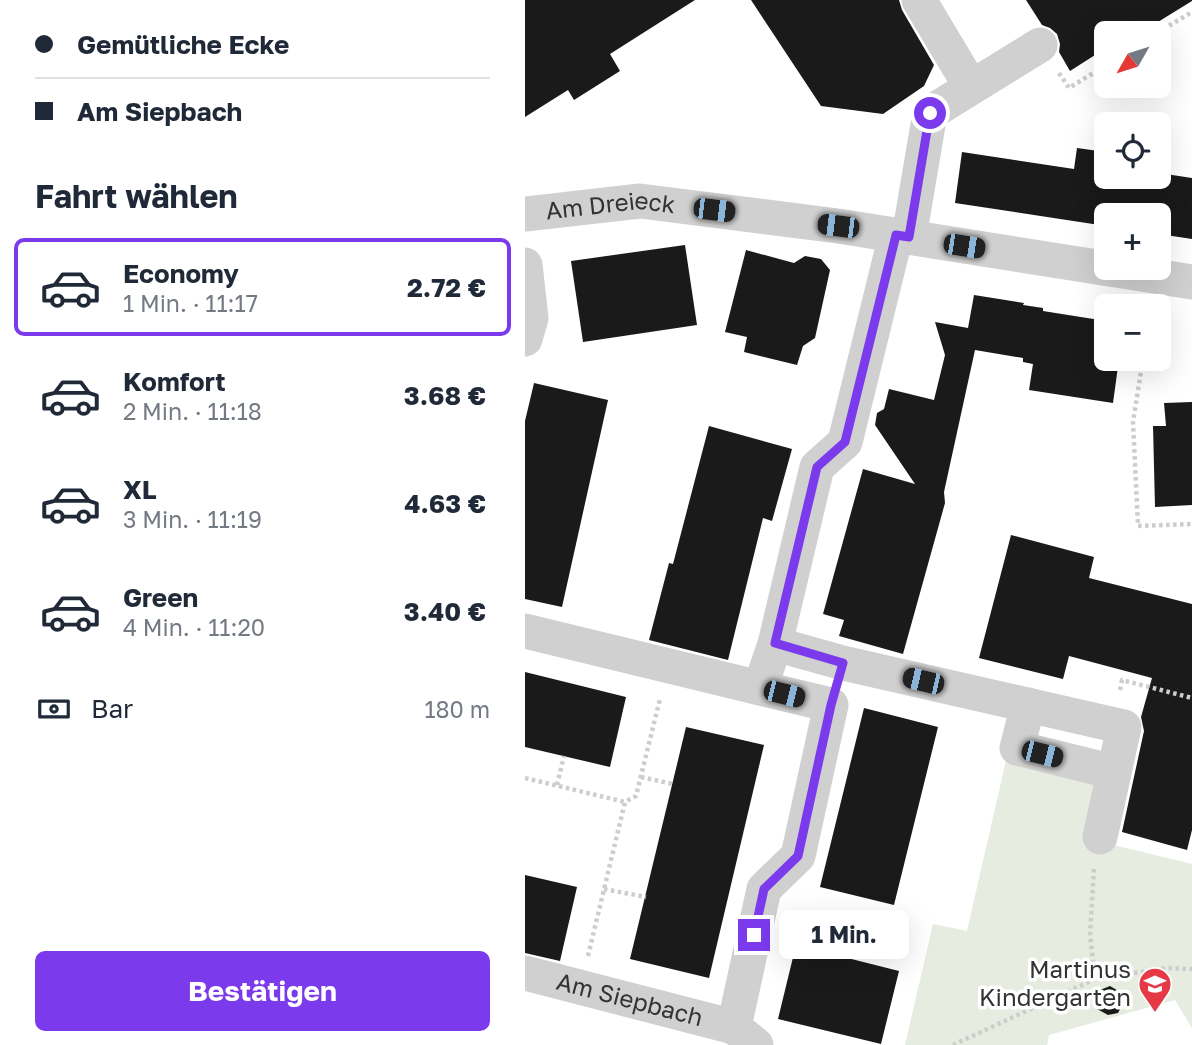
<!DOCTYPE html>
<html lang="de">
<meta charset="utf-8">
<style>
body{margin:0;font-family:"Golos Text",sans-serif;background:#f2f2f3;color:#1f2937;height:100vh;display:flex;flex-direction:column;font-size:26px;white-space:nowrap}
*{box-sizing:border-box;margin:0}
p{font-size:23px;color:#747a83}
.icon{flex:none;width:38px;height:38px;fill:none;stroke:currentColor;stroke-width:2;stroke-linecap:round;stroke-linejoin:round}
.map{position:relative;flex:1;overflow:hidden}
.sheet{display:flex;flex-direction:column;background:#fff;width:525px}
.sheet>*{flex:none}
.banner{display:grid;align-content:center;height:154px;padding:0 35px;background:#fff}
.needle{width:46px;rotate:231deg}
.buttons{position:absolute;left:569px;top:21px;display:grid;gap:14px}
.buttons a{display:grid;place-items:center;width:77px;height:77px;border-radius:10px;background:#fff;box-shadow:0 7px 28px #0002;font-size:35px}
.end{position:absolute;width:32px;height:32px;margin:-16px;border:9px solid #7c3aed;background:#fff;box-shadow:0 0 0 4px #fff}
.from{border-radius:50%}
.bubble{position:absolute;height:49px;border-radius:10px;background:#fff;box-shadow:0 7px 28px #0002;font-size:23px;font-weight:700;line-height:49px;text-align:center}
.car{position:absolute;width:21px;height:42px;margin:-21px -10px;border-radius:9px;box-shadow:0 0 5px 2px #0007;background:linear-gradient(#222 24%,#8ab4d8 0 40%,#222 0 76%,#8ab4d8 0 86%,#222 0)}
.banner b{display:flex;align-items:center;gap:24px;height:66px;font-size:26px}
.banner b+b{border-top:2px solid #e0e1e3}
.banner i{width:18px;height:18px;background:#1f2937}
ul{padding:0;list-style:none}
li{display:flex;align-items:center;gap:21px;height:98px;margin:0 14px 10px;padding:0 21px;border:4px solid transparent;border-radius:10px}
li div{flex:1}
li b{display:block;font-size:26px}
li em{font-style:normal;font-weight:700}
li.active{border-color:#7c3aed}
li>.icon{width:63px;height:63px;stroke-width:1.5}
h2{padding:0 35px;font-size:32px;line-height:84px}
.pay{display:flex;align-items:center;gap:18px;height:77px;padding:0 35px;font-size:26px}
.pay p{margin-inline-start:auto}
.button{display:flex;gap:14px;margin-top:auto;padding:14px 35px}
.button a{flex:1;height:80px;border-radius:10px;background:#7c3aed;color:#fff;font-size:28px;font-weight:700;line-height:80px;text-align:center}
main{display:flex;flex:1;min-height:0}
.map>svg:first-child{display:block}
</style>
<main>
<section class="sheet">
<div class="banner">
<b><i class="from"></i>Gemütliche Ecke</b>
<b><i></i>Am Siepbach</b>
</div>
<h2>Fahrt wählen</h2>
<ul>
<li class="active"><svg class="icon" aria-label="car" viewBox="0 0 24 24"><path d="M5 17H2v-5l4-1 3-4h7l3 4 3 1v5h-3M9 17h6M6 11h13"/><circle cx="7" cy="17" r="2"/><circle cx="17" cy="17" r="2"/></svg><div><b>Economy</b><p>1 Min. · 11:17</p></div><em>2.72 €</em></li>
<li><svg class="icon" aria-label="car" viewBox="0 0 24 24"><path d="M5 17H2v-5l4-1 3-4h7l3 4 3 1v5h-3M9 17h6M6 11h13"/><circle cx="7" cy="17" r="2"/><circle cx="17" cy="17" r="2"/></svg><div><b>Komfort</b><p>2 Min. · 11:18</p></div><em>3.68 €</em></li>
<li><svg class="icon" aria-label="car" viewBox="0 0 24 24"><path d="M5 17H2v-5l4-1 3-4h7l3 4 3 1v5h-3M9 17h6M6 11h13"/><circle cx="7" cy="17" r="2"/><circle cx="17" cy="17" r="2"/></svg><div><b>XL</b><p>3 Min. · 11:19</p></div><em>4.63 €</em></li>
<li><svg class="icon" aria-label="car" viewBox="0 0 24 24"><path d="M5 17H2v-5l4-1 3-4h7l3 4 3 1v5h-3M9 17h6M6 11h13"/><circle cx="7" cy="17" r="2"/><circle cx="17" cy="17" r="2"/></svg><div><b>Green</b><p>4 Min. · 11:20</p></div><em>3.40 €</em></li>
</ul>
<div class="pay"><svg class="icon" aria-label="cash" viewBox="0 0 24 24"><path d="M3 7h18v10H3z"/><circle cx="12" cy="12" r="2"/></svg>Bar<p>180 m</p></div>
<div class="button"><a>Bestätigen</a></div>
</section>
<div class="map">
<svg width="667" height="1045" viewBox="0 0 667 1045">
<rect width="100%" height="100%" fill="#fff"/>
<path fill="#e6ecdf" d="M 482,756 L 578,781 L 564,839 L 667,864 L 667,1028 L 650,1000 L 524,1035 L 522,1045 L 380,1045 L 408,924 L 442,931 Z"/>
<path fill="#1a1a1a" d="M 0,0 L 170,0 L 85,54 L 95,71 L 49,100 L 43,90 L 0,117 Z
M 226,0 L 374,0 L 377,10 L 409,65 L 399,86 L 358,114 L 296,106 Z
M 501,0 L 667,0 L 667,1 L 615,33 L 581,33 L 581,48 L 545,71 L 534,52 L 535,44 L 532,34 L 525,28 L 517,25 Z
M 552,148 L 581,152 L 581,177 L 634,177 L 634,173 L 667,178 L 667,239 L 634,234 L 634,215 L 581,215 L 581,226 L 430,203 L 437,152 L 549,169 Z
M 160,245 L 172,325 L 58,342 L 46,261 Z
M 221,250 L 269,263 L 280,256 L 296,259 L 305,270 L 290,338 L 278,346 L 272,365 L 219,352 L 222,337 L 200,332 Z
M 449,295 L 499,303 L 498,305 L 518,308 L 518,311 L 581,321 L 581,359 L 594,359 L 588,403 L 504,390 L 508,364 L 498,362 L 498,358 L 450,350 L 419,492 L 420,503 L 378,654 L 314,636 L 319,620 L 298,614 L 338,469 L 390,484 L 350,425 L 352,413 L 359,409 L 364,389 L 409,400 L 420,355 L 410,322 L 443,328 Z
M 9,383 L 83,400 L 37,607 L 0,599 L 0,421 Z
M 667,402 L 667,505 L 630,507 L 628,426 L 641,426 L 639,403 Z
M 184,426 L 267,449 L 247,521 L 238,518 L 203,660 L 124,640 L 144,563 L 148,564 Z
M 486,535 L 569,557 L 564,578 L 667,604 L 667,830 L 662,850 L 597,832 L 619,731 L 616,717 L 627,678 L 544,656 L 538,679 L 454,658 Z
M 0,672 L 101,697 L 85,767 L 0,747 Z
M 339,708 L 413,727 L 369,905 L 295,887 Z
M 161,727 L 239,745 L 184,978 L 105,959 Z
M 0,875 L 52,887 L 35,961 L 0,953 Z
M 271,945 L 374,971 L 356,1044 L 253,1019 Z
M 585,986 L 602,996 L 593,1013 L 583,1015 L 572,1009 L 570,999 L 575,990 Z"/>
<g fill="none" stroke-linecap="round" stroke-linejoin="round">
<path stroke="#cdcdcd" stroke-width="4.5" stroke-dasharray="3.5 3.5" stroke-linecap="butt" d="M 632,33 L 667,12
M 534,73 L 544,88 L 581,65
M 618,359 L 608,422 L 613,526 L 667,524
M 595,690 L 597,680 L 667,698
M 116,777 L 148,784
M 0,778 L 100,802
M 32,785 L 39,756
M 569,869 L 565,934 L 570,979
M 79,889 L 121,897
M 63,956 L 100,802 L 111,796 L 135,699
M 428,1045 L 570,979 L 641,968 L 667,969"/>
<g stroke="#d0d0d0" stroke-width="35">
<path d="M 394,0 L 446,87"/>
<path id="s1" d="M 0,214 L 115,201 L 313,226 L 667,282"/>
<path d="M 384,237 L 405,113 L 515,45"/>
<path d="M 0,265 L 6,318 L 0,339"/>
<path d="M 0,631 L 235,688"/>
<path d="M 250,644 L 318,663 L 599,727 L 575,837"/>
<path d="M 503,705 L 492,748 L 589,772"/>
<path id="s2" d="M 0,973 L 209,1027"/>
<path d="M 231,1045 L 209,1027 L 239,889 L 273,856 L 306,705 L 235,688 L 250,644 L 292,467 L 320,442 L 371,235"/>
</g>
</g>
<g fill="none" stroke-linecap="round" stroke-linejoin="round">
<path stroke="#7c3aed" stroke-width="9" d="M 229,935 L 239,889 L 273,856 L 306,705 L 318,663 L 250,643 L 292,467 L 320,442 L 371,235 L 384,237 L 405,113"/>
</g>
<defs>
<symbol id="school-pin" viewBox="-11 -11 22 30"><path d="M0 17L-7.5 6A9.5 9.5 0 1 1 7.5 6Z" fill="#e63946" stroke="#fff"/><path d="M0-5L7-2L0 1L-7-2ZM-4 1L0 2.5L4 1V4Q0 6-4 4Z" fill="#fff"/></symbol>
</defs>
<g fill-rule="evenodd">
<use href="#school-pin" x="611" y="965" width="38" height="52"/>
</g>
<g text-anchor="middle" stroke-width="7" stroke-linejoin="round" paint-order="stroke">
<g font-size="24" fill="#333" stroke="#fff">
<text dy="8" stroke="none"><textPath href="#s1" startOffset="86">Am Dreieck</textPath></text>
<text dy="8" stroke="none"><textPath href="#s2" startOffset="108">Am Siepbach</textPath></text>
</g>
<g font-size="24" fill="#333" stroke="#fff" text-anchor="end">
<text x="606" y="978">Martinus<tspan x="606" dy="28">Kindergarten</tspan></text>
</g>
</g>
</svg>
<div class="buttons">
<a><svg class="needle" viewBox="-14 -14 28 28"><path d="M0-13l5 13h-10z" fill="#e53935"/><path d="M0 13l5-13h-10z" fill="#747a83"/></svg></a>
<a><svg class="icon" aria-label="locate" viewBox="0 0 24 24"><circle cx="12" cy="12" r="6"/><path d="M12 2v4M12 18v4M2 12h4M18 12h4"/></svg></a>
<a>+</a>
<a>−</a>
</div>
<i class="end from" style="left:405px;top:113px"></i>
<i class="end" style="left:229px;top:935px"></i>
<div class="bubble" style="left:254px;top:910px;width:130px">1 Min.</div>
<i class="car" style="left:189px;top:210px;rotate:97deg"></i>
<i class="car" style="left:313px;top:226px;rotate:277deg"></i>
<i class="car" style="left:439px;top:246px;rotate:99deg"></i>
<i class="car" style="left:398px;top:681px;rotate:283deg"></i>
<i class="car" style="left:259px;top:694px;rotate:104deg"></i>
<i class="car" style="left:517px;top:754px;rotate:104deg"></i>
</div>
</main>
